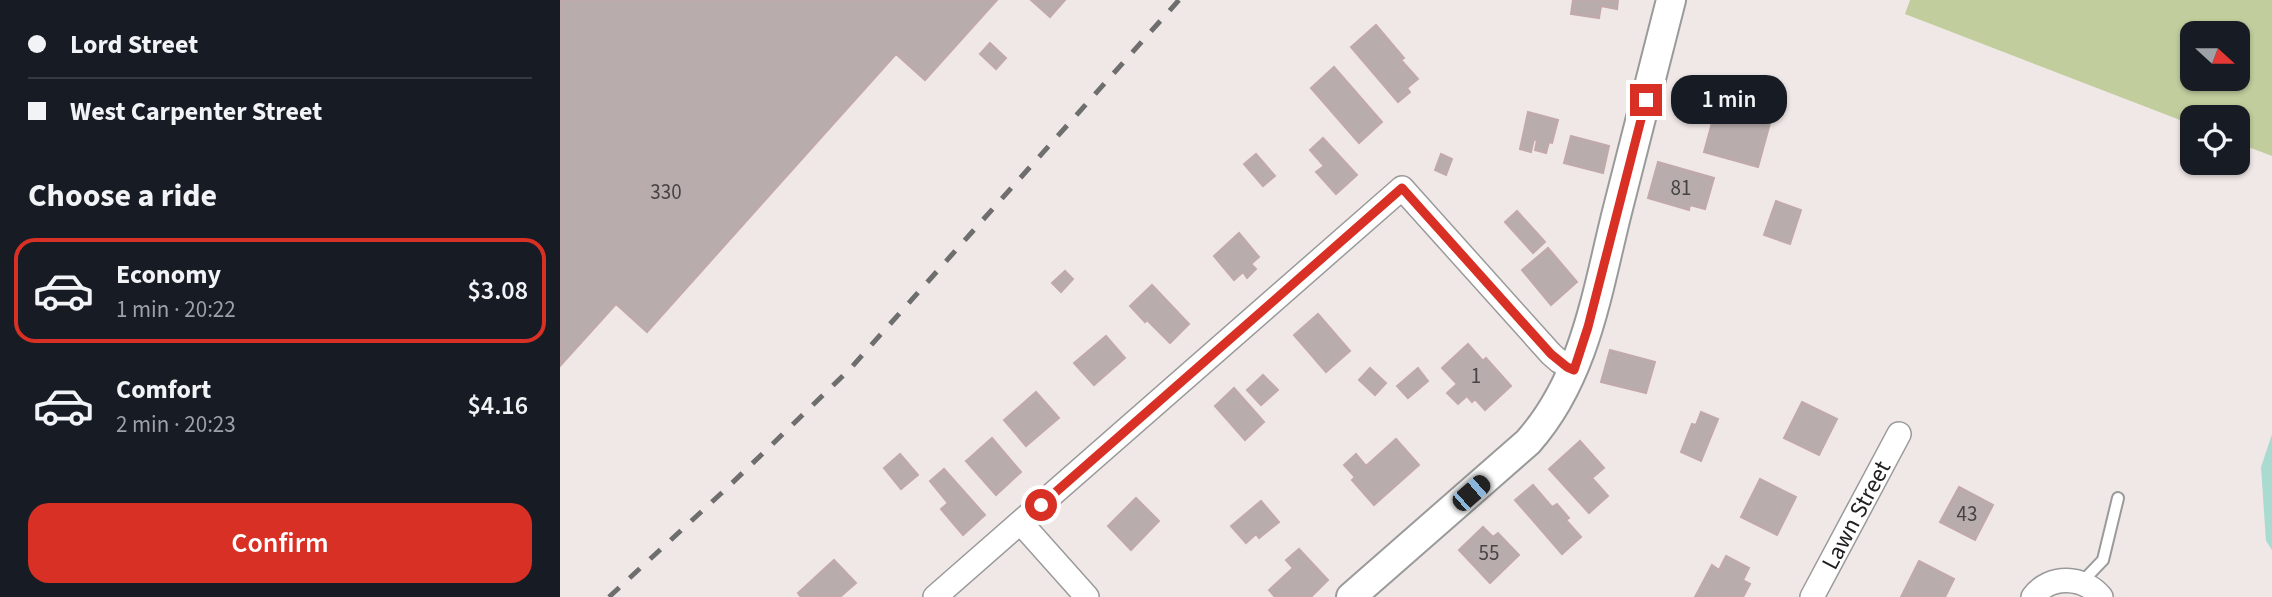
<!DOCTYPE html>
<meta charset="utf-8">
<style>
body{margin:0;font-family:"Source Sans 3",sans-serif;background:#20242c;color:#f1f3f6;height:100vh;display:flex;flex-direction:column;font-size:26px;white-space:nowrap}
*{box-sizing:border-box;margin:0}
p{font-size:23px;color:#9ea1a6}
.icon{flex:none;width:38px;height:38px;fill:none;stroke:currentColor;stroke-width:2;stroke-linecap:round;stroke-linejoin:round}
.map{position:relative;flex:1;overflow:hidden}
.panel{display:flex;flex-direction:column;background:#171b24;width:560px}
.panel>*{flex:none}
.hud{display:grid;align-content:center;height:154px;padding:0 28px;background:#171b24}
.needle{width:46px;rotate:111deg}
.tools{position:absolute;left:1620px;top:21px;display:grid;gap:14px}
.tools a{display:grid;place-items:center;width:70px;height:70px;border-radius:14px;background:#171b24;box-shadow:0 2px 5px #0004;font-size:35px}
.end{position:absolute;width:32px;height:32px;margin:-16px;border:9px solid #d93025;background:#fff;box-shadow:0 0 0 4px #fff}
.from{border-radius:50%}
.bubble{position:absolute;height:49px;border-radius:21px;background:#171b24;box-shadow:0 2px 5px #0004;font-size:23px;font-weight:600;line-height:49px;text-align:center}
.car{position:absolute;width:21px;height:42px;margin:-21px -10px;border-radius:9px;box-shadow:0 0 5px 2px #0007;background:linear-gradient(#222 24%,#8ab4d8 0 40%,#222 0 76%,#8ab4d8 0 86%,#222 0)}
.hud b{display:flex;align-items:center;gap:24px;height:66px;font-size:26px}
.hud b+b{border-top:2px solid #363941}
.hud i{width:18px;height:18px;background:#f1f3f6}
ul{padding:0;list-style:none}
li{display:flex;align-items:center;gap:21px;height:105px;margin:0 14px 10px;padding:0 14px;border:4px solid transparent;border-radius:21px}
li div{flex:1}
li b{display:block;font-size:26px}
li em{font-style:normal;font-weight:600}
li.active{border-color:#d93025}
li>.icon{width:63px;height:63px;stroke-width:1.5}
h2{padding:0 28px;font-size:32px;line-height:84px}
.primary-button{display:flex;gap:14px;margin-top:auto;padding:14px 28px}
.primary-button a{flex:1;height:80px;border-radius:21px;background:#d93025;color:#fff;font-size:28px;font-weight:600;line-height:80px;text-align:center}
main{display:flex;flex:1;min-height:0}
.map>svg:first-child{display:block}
</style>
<main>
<section class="panel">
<div class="hud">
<b><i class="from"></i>Lord Street</b>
<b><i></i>West Carpenter Street</b>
</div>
<h2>Choose a ride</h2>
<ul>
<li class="active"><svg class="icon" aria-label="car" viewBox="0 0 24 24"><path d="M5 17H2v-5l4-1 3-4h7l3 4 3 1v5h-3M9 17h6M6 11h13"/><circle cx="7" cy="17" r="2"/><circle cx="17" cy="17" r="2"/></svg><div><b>Economy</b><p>1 min · 20:22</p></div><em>$3.08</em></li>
<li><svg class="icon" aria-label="car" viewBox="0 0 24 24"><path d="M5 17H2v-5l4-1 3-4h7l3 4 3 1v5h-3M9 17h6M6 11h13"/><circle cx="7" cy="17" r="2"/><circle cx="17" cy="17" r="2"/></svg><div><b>Comfort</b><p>2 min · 20:23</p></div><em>$4.16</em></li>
</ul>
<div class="primary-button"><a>Confirm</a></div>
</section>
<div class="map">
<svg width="1712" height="597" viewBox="0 0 1712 597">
<rect width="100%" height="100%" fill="#f0e8e6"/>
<path fill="#c1cd9d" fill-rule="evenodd" d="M 1350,0 L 1712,0 L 1712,156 L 1678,143 L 1678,117 L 1633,117 L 1633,125 L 1345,14 ZM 1633,33 L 1678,33 L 1678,79 L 1633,79 Z"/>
<path fill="#a9dbd0" d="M 1712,434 L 1712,550 L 1706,541 L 1701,467 Z"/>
<path fill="#b9acac" stroke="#c1a9aa" stroke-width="2" d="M 0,0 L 437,0 L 365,80 L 336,54 L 87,332 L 56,304 L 0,366 Z
M 471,0 L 505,0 L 490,17 Z
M 1013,0 L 1058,0 L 1057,9 L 1041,6 L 1039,18 L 1011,14 Z
M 816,25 L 844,58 L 841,60 L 858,79 L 847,88 L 850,92 L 838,102 L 791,47 Z
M 430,43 L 446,58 L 436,69 L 420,54 Z
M 774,67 L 822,122 L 799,143 L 751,88 Z
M 1158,101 L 1212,116 L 1198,167 L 1144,152 Z
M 968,112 L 998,120 L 992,143 L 989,142 L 986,153 L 975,150 L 977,140 L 974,139 L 971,152 L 960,149 Z
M 1011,136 L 1049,146 L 1043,173 L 1004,163 Z
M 763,138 L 797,175 L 776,194 L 756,172 L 764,166 L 750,150 Z
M 696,154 L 715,176 L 703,186 L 684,164 Z
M 881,154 L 892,159 L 886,175 L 875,170 Z
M 1098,162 L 1154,178 L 1145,209 L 1130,205 L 1129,210 L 1088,198 Z
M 1216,201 L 1241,210 L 1230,244 L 1204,235 Z
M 957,211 L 985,242 L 973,253 L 945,222 Z
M 679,233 L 699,257 L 691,264 L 696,269 L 687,278 L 683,272 L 674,280 L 654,256 Z
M 988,248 L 1017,282 L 991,305 L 962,270 Z
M 505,271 L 513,279 L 501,292 L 492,283 Z
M 592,285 L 629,324 L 610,343 L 587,320 L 585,322 L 570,306 Z
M 758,314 L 790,351 L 766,372 L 734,335 Z
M 546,336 L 565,358 L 534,385 L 514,363 Z
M 908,344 L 923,361 L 926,358 L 951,386 L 925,410 L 915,399 L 912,402 L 907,396 L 898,404 L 887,393 L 897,384 L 882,368 Z
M 1050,350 L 1095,362 L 1086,393 L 1041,382 Z
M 810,368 L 826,383 L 815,395 L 799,380 Z
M 858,368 L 868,381 L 848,398 L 837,386 Z
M 703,375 L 718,390 L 701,405 L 687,390 Z
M 674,388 L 704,422 L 685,440 L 655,406 Z
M 476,392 L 499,418 L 466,446 L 444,420 Z
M 1242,402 L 1277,419 L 1259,455 L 1224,438 Z
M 1141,412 L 1158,419 L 1141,461 L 1121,452 L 1132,424 L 1136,425 Z
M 432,438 L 461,472 L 436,495 L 406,461 Z
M 836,439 L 859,465 L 814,505 L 792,480 L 795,477 L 784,465 L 796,454 L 806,466 Z
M 1020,441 L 1044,468 L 1032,478 L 1048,496 L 1029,513 L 989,469 Z
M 340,454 L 358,475 L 341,489 L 324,468 Z
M 384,469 L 425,515 L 403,535 L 381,509 L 388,503 L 370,481 Z
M 1200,479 L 1236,497 L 1217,535 L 1181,517 Z
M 973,485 L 992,507 L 997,504 L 1009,518 L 1006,520 L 1021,537 L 1002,554 L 955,500 Z
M 1399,487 L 1433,505 L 1415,540 L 1380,522 Z
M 576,498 L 599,521 L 571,550 L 548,526 Z
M 701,501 L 719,522 L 699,538 L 696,534 L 686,543 L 671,526 Z
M 923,527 L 933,537 L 938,533 L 959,555 L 930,583 L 899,550 Z
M 739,549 L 768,580 L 751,597 L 715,597 L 709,590 L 733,568 L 726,560 Z
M 1166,556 L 1189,568 L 1183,580 L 1190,584 L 1183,597 L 1135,597 L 1152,565 L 1159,570 Z
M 274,560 L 296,583 L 280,597 L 241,597 L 238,593 Z
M 1359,561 L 1394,579 L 1385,597 L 1341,597 Z"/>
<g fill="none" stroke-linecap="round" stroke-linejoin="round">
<defs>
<path id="service" d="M 1521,583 L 1543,560 L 1558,498"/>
<path id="minor" d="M 461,523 L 527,597
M 375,597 L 842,188 L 991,354 L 999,361 L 1014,370
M 1252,597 L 1339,434
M 1473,597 C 1490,574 1524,576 1541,597"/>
<path id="tertiary" d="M 791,597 L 968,442 C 1025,378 1037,292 1057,212 C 1075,141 1093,71 1111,0"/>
</defs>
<use href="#service" stroke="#9a9a9a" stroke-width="14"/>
<use href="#minor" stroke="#9a9a9a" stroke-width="26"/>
<use href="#tertiary" stroke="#9a9a9a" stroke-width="32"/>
<use href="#service" stroke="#fff" stroke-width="10"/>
<use href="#minor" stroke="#fff" stroke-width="23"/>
<use href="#tertiary" stroke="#fff" stroke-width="28"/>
<path stroke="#6e6e6e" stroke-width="5" stroke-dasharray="14 14" stroke-linecap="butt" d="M 49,597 L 167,488 L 289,370 L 619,0"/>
</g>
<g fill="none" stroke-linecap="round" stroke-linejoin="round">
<path stroke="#d93025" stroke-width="9" d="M 481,505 L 842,188 L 991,354 L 1007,367 L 1014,370 L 1028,327 L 1086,100"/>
</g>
<g text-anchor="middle" stroke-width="5" stroke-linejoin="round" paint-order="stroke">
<g font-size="21" fill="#464343">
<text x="1121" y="195">81</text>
<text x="106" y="199">330</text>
<text x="916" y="383">1</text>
<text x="1407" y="521">43</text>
<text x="929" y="560">55</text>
</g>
<g font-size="24" fill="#202020" stroke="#fff">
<text transform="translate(1296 515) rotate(-62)" y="8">Lawn Street</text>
</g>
</g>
</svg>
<div class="tools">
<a><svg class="needle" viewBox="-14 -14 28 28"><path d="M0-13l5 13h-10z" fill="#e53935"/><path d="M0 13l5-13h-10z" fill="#9ea1a6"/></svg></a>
<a><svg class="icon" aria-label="locate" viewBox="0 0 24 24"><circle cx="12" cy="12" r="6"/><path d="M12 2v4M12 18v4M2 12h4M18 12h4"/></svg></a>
</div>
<i class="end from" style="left:481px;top:505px"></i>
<i class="end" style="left:1086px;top:100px"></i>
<div class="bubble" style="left:1111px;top:75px;width:116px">1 min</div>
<i class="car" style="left:911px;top:493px;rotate:49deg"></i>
</div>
</main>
